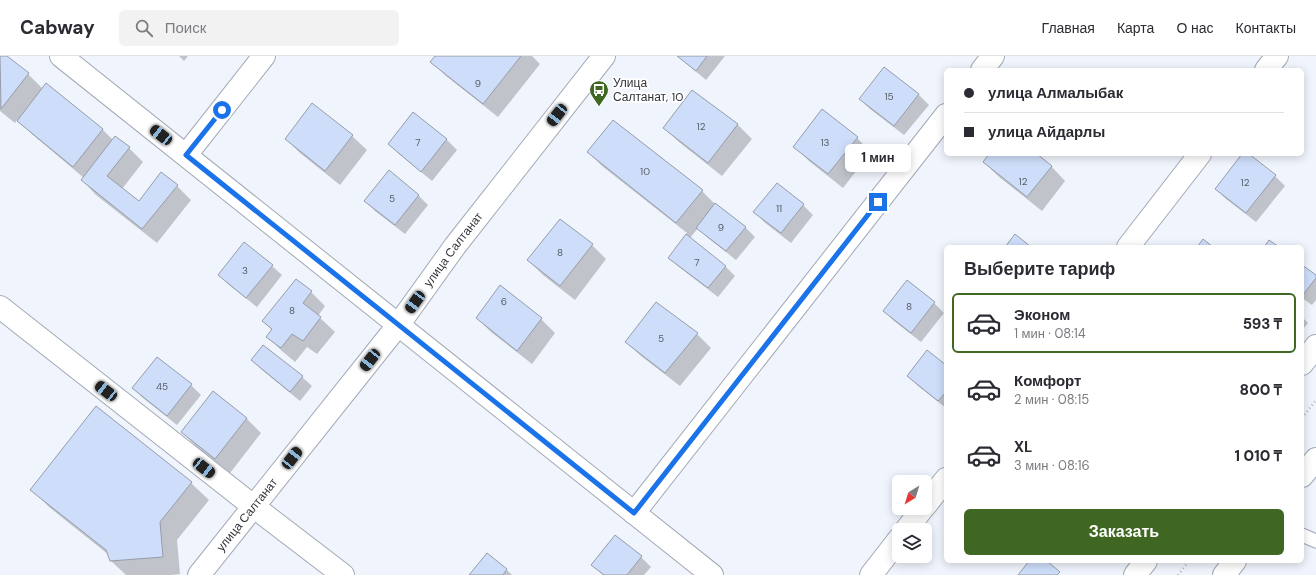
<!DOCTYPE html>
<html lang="ru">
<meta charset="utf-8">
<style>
body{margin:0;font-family:"DM Sans",sans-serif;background:#f2f2f3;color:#2b2b33;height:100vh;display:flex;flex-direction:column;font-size:15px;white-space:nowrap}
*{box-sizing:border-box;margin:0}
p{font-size:13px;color:#7c7c81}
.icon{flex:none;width:22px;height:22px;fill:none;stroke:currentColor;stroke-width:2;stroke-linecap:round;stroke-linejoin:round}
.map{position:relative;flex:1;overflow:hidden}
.drawer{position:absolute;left:944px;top:189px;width:360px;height:318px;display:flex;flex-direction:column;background:#fff;border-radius:6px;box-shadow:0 2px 10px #0003}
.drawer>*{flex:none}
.top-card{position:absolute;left:944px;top:12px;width:360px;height:88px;border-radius:6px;box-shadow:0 2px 10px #0003;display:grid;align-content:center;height:88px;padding:0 20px;background:#fff}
.needle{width:26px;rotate:218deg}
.fabs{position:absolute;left:892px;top:419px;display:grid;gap:8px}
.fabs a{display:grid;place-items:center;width:40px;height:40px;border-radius:6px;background:#fff;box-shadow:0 2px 10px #0003;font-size:20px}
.end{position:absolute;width:18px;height:18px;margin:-9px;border:5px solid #1a73e8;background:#fff;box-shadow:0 0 0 2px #fff}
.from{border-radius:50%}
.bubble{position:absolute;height:28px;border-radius:6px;background:#fff;box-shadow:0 2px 10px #0003;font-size:13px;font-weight:800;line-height:28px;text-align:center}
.car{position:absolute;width:12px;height:24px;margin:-12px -6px;border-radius:5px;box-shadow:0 0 3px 1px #0007;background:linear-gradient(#222 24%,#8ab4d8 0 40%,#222 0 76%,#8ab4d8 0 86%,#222 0)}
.top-card b{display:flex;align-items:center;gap:14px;height:38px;font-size:15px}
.top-card b+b{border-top:1px solid #e1e1e2}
.top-card i{width:10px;height:10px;background:#2b2b33}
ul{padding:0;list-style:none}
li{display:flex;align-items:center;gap:12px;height:60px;margin:0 8px 6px;padding:0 12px;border:2px solid transparent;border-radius:6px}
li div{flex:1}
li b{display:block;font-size:15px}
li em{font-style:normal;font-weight:800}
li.on{border-color:#406722}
li>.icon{width:36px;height:36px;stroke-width:1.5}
h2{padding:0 20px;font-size:18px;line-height:48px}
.cta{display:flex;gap:8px;margin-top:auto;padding:8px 20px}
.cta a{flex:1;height:46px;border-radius:6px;background:#406722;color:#fff;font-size:16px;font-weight:800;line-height:46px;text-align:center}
header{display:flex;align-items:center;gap:24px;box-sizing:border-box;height:56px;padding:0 20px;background:#fff;border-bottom:1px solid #e1e1e2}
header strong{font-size:19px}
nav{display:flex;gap:22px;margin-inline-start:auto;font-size:14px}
.search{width:280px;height:36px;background:#f2f2f3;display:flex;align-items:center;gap:10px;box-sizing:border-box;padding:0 14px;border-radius:6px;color:#7c7c81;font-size:15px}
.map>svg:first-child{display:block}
</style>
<header>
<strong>Cabway</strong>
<div class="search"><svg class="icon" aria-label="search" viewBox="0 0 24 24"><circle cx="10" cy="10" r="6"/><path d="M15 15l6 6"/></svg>Поиск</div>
<nav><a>Главная</a><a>Карта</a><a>О нас</a><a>Контакты</a></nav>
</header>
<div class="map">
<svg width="1316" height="519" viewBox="0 0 1316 519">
<rect width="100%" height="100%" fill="#f0f4fc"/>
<path fill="#0003" d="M 0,0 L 6,0 L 28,18 L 43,33 L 47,28 L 103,74 L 113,84 L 129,92 L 143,106 L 122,133 L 139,146 L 161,118 L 177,130 L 191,144 L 157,187 L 96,139 L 82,124 L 84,122 L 33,79 L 17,64 L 15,67 L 0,55 Z
M 179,0 L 188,0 L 184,5 Z
M 436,0 L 532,0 L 540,8 L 498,61 L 446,20 L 432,6 Z
M 677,0 L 725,0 L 706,24 Z
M 884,13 L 919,39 L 929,49 L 904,79 L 870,53 L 860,43 Z
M 693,35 L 738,69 L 752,83 L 722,120 L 679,86 L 664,72 Z
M 413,57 L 447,84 L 457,94 L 432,125 L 399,98 L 389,88 Z
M 352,80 L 367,94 L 340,129 L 300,97 L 286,83 Z
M 857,82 L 871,96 L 843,132 L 809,105 L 794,90 Z
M 588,96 L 702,135 L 716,149 L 745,171 L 755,181 L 736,204 L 708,182 L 698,172 L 690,182 L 725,210 L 735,220 L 718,241 L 679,211 L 669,202 L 687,177 L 602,110 Z
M 990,98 L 1036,98 L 1051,110 L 1065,125 L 1042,155 L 998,120 L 984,106 Z
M 1244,98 L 1247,98 L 1275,120 L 1285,130 L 1256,166 L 1226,143 L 1216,133 Z
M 418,139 L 428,149 L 405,178 L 375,155 L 366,145 Z
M 803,149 L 813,159 L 791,187 L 764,166 L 755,156 Z
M 592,189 L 606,203 L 575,244 L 543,219 L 528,204 Z
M 272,210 L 282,219 L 257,251 L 229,229 L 219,219 Z
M 1302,210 L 1316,221 L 1316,244 L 1312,249 L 1302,242 Z
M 907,226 L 934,247 L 944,257 L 921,286 L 894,265 L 884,255 Z
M 311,236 L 325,250 L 318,260 L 335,276 L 317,298 L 307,291 L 295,306 L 282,295 L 267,281 L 272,274 L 263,265 Z
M 1302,261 L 1308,267 L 1302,274 Z
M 477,262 L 541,263 L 555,277 L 532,308 L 491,276 Z
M 697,278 L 711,292 L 680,330 L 641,300 L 626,286 Z
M 252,304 L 302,321 L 312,330 L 300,345 L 262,314 Z
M 946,310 L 946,352 L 918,330 L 908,320 Z
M 191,329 L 201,339 L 177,369 L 143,342 L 133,332 Z
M 213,336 L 247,363 L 261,377 L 230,417 L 196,390 L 182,376 Z
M 191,427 L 209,444 L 177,484 L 180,518 L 171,519 L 126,519 L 111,505 L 109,499 L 49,451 L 31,433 Z
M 487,499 L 507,514 L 512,519 L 471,519 Z
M 641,501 L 651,511 L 644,519 L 603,519 L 593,509 Z"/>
<path fill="#ceddf9" stroke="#969daa" d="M 0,0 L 7,0 L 29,17 L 1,53 Z
M 435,0 L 521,0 L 483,48 L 430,6 Z
M 677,0 L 707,0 L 696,15 Z
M 884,11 L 919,38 L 894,70 L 859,43 Z
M 46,27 L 103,73 L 73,111 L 17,65 Z
M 692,34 L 738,68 L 708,107 L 663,72 Z
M 312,47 L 353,79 L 325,115 L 285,83 Z
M 822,53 L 858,81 L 828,118 L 793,91 Z
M 413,56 L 447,83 L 421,116 L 388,88 Z
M 613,64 L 703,134 L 676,167 L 587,96 Z
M 115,80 L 130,91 L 107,120 L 139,145 L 161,116 L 178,129 L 142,173 L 81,124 Z
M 989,98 L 1037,98 L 1052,110 L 1027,141 L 983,106 Z
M 1242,98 L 1249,98 L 1276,119 L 1246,157 L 1215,133 Z
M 389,114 L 419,139 L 395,169 L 364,145 Z
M 777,127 L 804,148 L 781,177 L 753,156 Z
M 715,147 L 746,171 L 726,195 L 696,172 Z
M 560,163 L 593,188 L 560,230 L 527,204 Z
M 686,178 L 726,210 L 708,232 L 668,202 Z
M 1015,178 L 1031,191 L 1005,191 Z
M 1203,183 L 1213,191 L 1197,191 Z
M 1269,184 L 1279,191 L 1264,191 Z
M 244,186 L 273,209 L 246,242 L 218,219 Z
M 1302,209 L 1316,219 L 1316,222 L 1302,240 Z
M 296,223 L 312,235 L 303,247 L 321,261 L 303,285 L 292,278 L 281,292 L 266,281 L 272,273 L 262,265 Z
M 907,224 L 935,246 L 911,277 L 883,255 Z
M 500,229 L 542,262 L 517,295 L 476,262 Z
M 656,246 L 698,277 L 665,317 L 625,286 Z
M 263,289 L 303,320 L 290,336 L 251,304 Z
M 927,294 L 946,309 L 946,336 L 938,345 L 907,320 Z
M 157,301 L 192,328 L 167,360 L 132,332 Z
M 213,335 L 247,362 L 215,403 L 181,376 Z
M 96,350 L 192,426 L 160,466 L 163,501 L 110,505 L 106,494 L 30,434 Z
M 615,479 L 642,500 L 627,519 L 604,519 L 591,509 Z
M 487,497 L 507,513 L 503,519 L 469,519 Z
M 1029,505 L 1047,505 L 1060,516 L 1057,519 L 1018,519 Z"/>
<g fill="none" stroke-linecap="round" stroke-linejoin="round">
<defs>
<path id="service" d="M 1302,479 L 1316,485"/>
<g id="minor">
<path d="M 61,0 L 712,519"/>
<path d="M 982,14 L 993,0"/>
<path d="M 1266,14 L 1277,0"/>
<path d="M 186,99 L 264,0"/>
<path d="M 1128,191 L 1200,98"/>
<path d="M 0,251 L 253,450 L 343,519"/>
<path d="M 1302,308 L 1316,290"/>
<path d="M 925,450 L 946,423"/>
<path d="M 634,457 L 946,59"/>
<path d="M 906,474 L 923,452"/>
<path id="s1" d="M 199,519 L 399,268 L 455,190 L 604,0"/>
<path d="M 871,519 L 899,483"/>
<path d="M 1135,519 L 1146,505"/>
</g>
<path id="tertiary" d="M 1302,420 L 1316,403
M 1224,519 L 1235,505"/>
</defs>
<use href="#service" stroke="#a2a9b6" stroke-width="15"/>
<use href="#minor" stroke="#a2a9b6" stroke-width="24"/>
<use href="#tertiary" stroke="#a2a9b6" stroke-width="24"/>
<path stroke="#b2b6bd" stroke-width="2.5" stroke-dasharray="1 3" stroke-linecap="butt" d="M 1302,362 L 1316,344
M 1178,519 L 1189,505"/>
<use href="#service" stroke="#fff" stroke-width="13"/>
<use href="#minor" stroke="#fff" stroke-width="22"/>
<use href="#tertiary" stroke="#fff" stroke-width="22"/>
</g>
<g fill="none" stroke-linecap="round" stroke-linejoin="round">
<path stroke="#1a73e8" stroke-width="5" d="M 222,54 L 186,99 L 634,457 L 878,146"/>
</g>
<defs>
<symbol id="bus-pin" viewBox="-11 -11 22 30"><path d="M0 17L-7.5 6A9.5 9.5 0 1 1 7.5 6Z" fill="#406722" stroke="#fff"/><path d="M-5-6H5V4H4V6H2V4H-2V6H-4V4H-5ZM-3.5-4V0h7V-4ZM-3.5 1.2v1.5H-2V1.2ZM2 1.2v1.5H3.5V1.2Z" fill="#fff"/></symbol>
</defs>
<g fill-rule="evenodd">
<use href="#bus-pin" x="588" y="23" width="22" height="30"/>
</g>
<g text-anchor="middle" stroke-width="3.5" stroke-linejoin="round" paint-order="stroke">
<g font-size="10" fill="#585e68">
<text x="478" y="31">9</text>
<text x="889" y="44">15</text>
<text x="701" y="74">12</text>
<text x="418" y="90">7</text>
<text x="825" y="90">13</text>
<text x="645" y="119">10</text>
<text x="1023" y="129">12</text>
<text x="1245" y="130">12</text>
<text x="392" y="146">5</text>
<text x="779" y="156">11</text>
<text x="721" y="175">9</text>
<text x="560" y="200">8</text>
<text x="697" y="210">7</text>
<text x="245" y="218">3</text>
<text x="504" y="249">6</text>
<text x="909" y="254">8</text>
<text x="292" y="258">8</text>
<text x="661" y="286">5</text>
<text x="162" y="334">45</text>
</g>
<g font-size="12" fill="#303338" stroke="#fff" text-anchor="start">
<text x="613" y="31">Улица<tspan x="613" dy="14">Салтанат, 10</tspan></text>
</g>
<g font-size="12" fill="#303338" stroke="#fff">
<text dy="4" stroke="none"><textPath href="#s1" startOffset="413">улица Салтанат</textPath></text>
<text dy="4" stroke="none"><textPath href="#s1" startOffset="77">улица Салтанат</textPath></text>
</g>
</g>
</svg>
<div class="fabs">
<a><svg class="needle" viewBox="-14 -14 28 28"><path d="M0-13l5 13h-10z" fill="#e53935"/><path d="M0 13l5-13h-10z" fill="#7c7c81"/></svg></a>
<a><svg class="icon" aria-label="layers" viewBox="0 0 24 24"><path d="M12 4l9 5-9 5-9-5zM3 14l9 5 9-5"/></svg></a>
</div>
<i class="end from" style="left:222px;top:54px"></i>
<i class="end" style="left:878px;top:146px"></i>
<div class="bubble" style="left:845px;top:88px;width:66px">1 мин</div>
<i class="car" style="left:557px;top:59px;rotate:218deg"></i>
<i class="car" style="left:161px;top:79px;rotate:308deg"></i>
<i class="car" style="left:415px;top:246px;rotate:216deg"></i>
<i class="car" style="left:370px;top:304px;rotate:218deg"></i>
<i class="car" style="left:106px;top:335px;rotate:308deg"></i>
<i class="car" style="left:292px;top:402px;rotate:38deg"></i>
<i class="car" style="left:204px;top:412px;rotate:128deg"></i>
<div class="top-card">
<b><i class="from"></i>улица Алмалыбак</b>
<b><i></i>улица Айдарлы</b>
</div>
<section class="drawer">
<h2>Выберите тариф</h2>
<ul>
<li class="on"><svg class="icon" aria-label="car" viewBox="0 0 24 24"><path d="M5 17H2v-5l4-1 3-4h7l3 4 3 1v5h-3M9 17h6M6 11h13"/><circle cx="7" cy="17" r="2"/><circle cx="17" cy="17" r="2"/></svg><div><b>Эконом</b><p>1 мин · 08:14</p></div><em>593 ₸</em></li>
<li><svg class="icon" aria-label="car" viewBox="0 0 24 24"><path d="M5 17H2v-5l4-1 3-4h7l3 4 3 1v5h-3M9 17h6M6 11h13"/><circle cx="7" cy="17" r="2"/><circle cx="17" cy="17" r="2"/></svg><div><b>Комфорт</b><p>2 мин · 08:15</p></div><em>800 ₸</em></li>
<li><svg class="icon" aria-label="car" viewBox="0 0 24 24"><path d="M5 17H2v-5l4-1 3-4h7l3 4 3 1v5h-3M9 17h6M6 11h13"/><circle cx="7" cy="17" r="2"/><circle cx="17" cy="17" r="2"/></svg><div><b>XL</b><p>3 мин · 08:16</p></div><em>1 010 ₸</em></li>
</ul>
<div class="cta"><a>Заказать</a></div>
</section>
</div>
